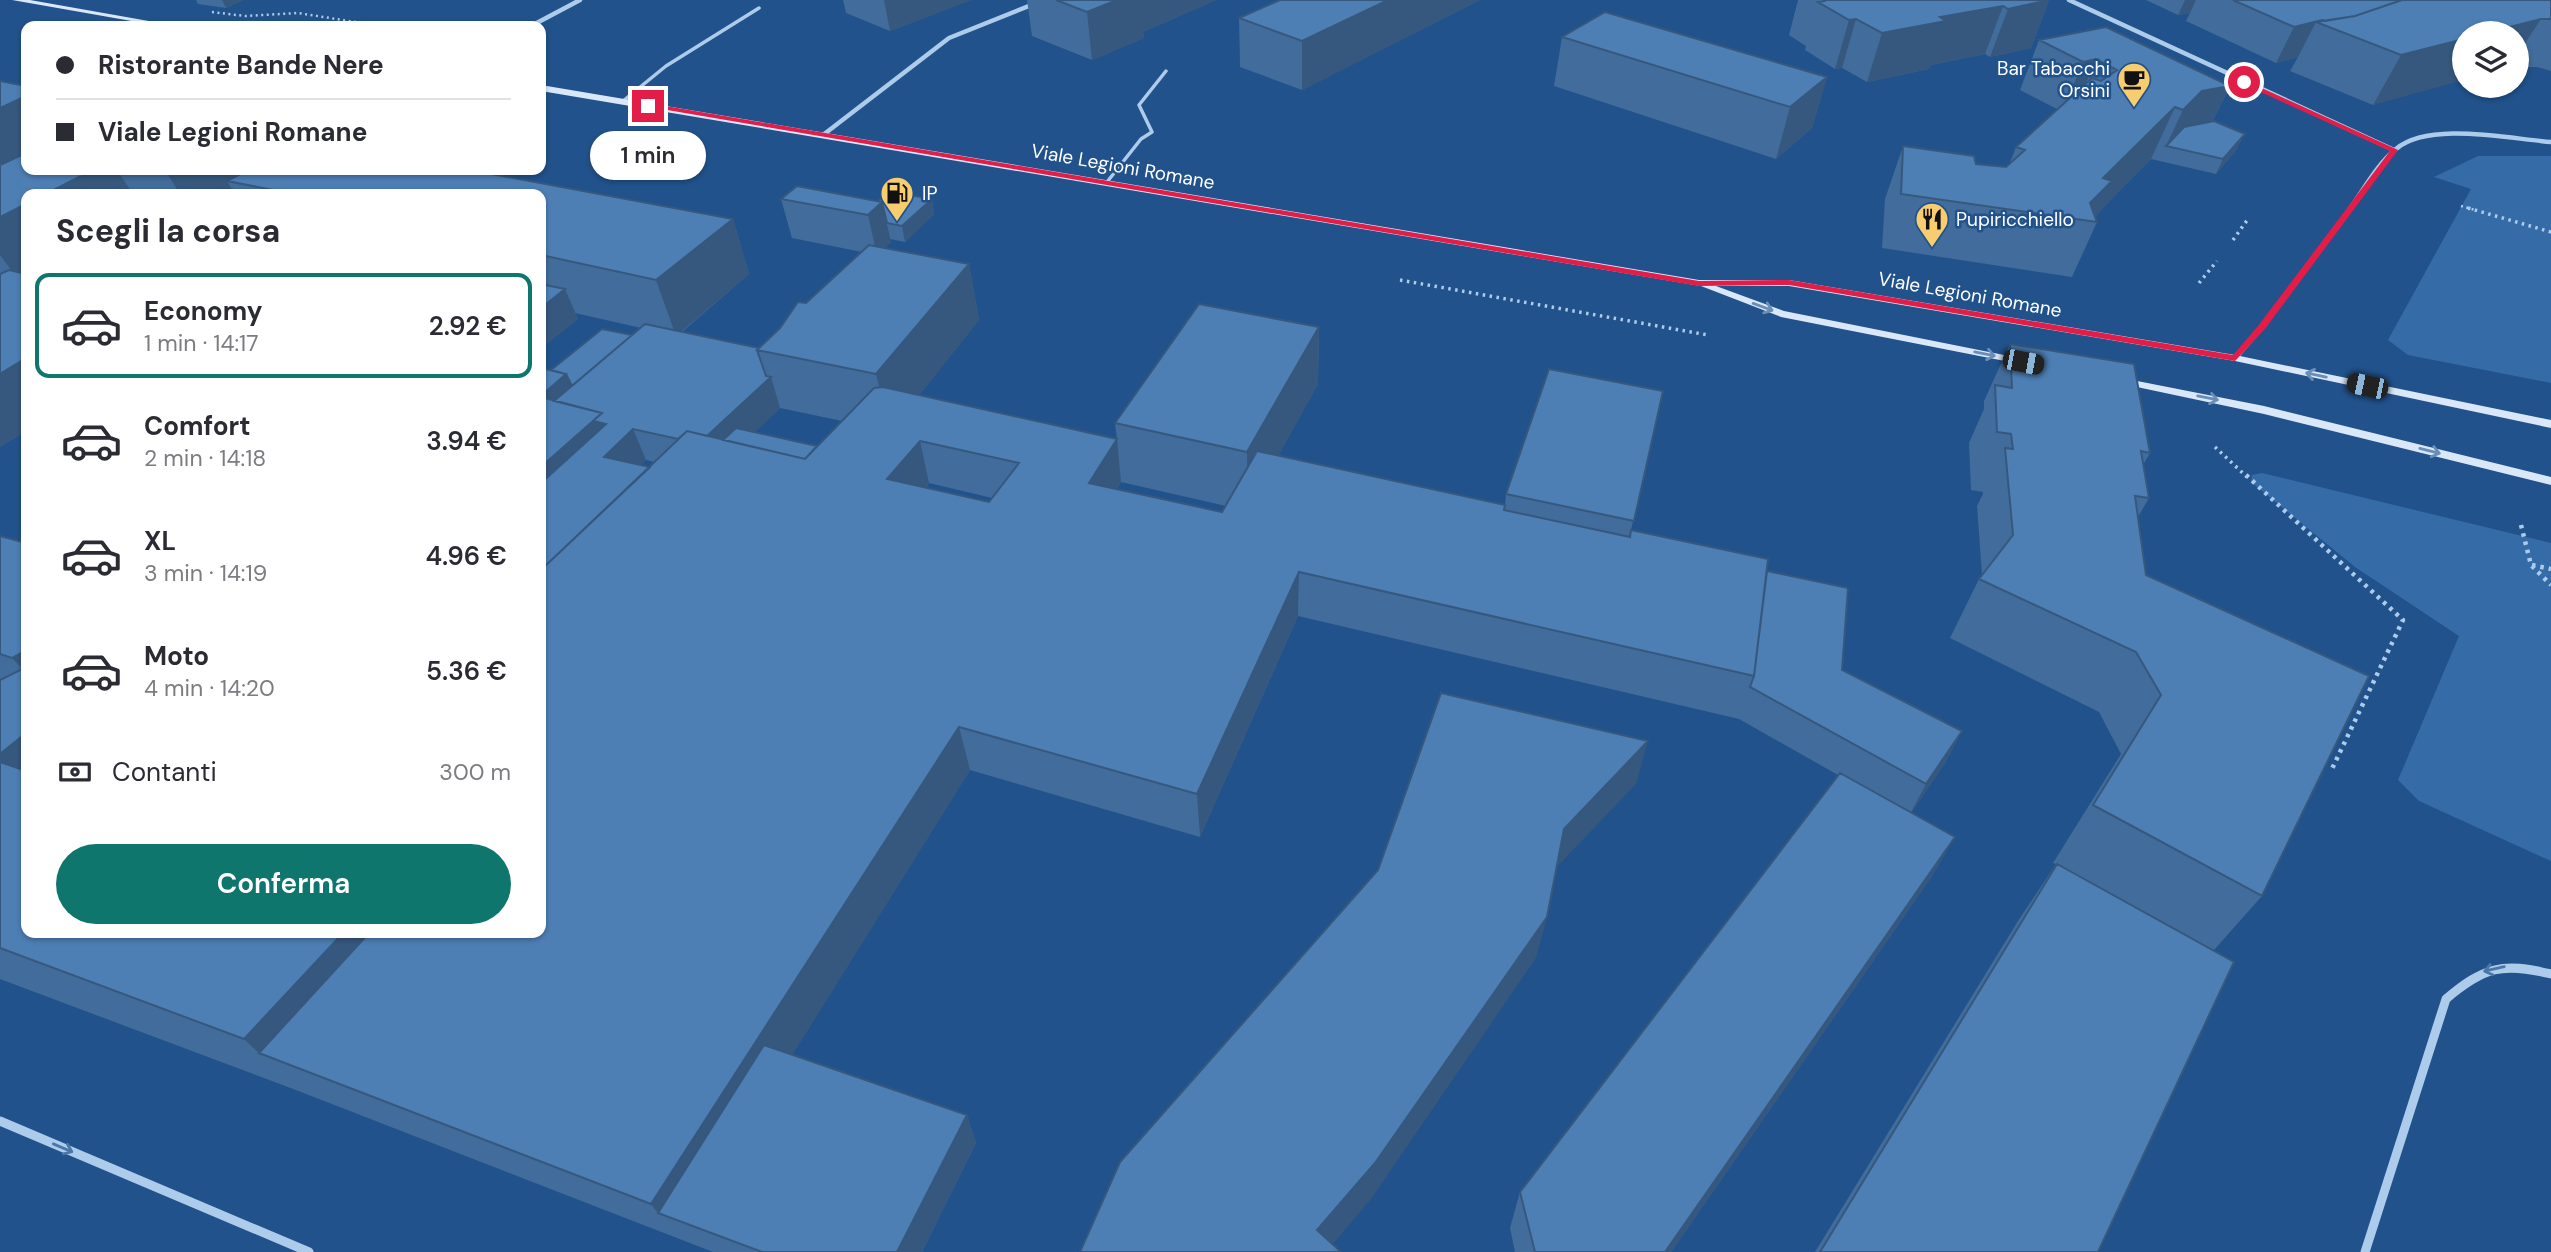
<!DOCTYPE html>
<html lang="it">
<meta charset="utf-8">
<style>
body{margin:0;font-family:"DM Sans",sans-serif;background:#f7f7f7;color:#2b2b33;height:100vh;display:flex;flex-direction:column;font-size:26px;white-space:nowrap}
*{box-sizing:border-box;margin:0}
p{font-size:23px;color:#7c7c81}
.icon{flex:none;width:38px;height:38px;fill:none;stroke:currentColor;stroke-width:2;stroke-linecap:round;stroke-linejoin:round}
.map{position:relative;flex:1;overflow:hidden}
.side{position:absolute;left:21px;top:189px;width:525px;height:749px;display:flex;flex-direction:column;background:#fff;border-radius:14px;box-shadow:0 2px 5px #0004}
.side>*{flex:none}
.top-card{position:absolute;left:21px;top:21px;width:525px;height:154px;border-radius:14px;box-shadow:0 2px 5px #0004;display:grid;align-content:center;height:154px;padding:0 35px;background:#fff}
.fabs{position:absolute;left:2452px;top:21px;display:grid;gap:14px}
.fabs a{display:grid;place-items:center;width:77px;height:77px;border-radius:50%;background:#fff;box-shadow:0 2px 5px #0004;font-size:35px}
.end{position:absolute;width:32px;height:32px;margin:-16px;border:9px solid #e11d48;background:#fff;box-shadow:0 0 0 4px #fff}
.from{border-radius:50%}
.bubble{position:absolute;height:49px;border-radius:24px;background:#fff;box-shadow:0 2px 5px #0004;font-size:23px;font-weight:600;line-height:49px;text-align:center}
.car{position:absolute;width:21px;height:42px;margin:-21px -10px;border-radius:9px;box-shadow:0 0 5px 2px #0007;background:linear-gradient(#222 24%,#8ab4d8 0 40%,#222 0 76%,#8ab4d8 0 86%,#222 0)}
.top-card b{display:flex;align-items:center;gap:24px;height:66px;font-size:26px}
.top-card b+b{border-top:2px solid #e1e1e2}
.top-card i{width:18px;height:18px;background:#2b2b33}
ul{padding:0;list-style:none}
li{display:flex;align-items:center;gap:21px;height:105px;margin:0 14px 10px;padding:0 21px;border:4px solid transparent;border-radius:14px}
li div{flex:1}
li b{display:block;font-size:26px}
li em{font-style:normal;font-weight:600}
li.selected{border-color:#0f766e}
li>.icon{width:63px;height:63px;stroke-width:1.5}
h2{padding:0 35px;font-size:32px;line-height:84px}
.pay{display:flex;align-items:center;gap:18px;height:77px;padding:0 35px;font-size:26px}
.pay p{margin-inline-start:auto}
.button{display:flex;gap:14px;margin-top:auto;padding:14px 35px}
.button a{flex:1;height:80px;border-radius:42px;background:#0f766e;color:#fff;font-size:28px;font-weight:600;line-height:80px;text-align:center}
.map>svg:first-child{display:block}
</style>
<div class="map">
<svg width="2551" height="1252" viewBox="0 0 2551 1252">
<rect width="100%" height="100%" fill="#21528b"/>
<path fill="#356ca8" d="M 2478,156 L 2551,156 L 2551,383 L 2408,355 L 2388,340 L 2471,189 L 2434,177 Z
M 2262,473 L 2551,543 L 2551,861 L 2419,801 L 2398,780 L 2459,636 L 2355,567 L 2251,482 L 2252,475 Z"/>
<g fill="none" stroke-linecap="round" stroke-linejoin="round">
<path stroke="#adcbeb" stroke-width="2.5" stroke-dasharray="2 3.5" stroke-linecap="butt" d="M 212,12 L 245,16 L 298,13 L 381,26
M 2461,206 L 2475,210"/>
<path stroke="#adcbeb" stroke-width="3.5" stroke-dasharray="2.5 4.5" stroke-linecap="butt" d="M 2468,208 L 2551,232
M 2233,240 L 2248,219
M 1400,280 L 1708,335
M 2199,283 L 2217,261
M 2215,447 L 2247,477"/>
<path stroke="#adcbeb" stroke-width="4.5" stroke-dasharray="3.5 5" stroke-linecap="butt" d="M 2246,475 L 2403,620 L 2331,771
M 2521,525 L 2531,565 L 2551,585
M 2532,565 L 2551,569"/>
<path stroke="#adcbeb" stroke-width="3.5" d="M 623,101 L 666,66 L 759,8
M 1107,182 L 1141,139 L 1152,132 L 1139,105 L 1166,71"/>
<path stroke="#adcbeb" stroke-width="4.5" d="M 2069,0 L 2394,150
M 531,26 L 580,0
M 823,135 L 949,38 L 1044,0
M 2349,210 C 2363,191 2377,164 2396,149 C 2429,121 2510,139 2551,142"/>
<path stroke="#adcbeb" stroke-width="5" d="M 2235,358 L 2261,328 L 2351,208"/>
<path stroke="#adcbeb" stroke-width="9" d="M 0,1121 L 309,1252
M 2365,1252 L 2446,999 C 2484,967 2502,962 2551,974"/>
<path fill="#d9e7f9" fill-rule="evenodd" d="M 12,0 L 30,0 L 177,26 L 160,26 Z
M 541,85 L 1699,280 L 1789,280 L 2235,355 L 2551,420 L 2551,428 L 2235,361 L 1789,286 L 1716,286 L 1784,311 L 2024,359 L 2024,363 L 2020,364 L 1781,317 L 1701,286 L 541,91 Z
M 2122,378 L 2264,406 L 2551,477 L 2551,485 L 2264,414 L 2118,383 L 2118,379 Z"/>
</g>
<path fill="#426c9b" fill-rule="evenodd" d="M 196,0 L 243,0 L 226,8 L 198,4 Z
M 843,0 L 971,0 L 890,31 L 846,13 Z
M 1027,0 L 1216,0 L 1143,32 L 1144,38 L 1092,60 L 1032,36 Z
M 1480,0 L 1302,90 L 1240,67 L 1239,18 Z
M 1798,0 L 2049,0 L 2031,48 L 1990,57 L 1985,54 L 1931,65 L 1929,69 L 1867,82 L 1842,68 L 1835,69 L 1805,50 L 1806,46 L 1789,35 Z
M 2146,0 L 2551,0 L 2551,71 L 2537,67 L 2516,67 L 2516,33 L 2373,105 L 2290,71 L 2298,57 L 2276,63 L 2186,21 L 2190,13 L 2178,15 Z
M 1562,37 L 1827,77 L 1812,128 L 1776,159 L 1554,86 Z
M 2039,40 L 2230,86 L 2212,122 L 2237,149 L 2216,174 L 2151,159 L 2098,213 L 2095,218 L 2097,222 L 2072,277 L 1882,248 L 1885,199 L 1903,146 L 1976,164 L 2006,167 L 2009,165 L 2016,147 L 2057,109 L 2020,90 Z
M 0,81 L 26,86 L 26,170 L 470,170 L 733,219 L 749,274 L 682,332 L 759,348 L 780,328 L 798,302 L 806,303 L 862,252 L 792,238 L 781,199 L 797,186 L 878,201 L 888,191 L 932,199 L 934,214 L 905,242 L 890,239 L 891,242 L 884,248 L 969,264 L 979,320 L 919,395 L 1117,439 L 1115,423 L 1199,304 L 1319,327 L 1318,384 L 1278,456 L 1505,505 L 1506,494 L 1549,369 L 1663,391 L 1631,530 L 1768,559 L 1767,571 L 1848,588 L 1842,670 L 1962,731 L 1945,763 L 1911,813 L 1955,837 L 1930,879 L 1671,1252 L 1515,1252 L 1510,1228 L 1520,1192 L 1838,775 L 1739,719 L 1298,616 L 1200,837 L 970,770 L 792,1055 L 967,1115 L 976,1143 L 922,1252 L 713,1252 L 301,1092 L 0,979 L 0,536 L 26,543 L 26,933 L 541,933 L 541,368 L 551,370 L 602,329 L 632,335 L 641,328 L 575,313 L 578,319 L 541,348 L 541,194 L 26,194 L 26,431 L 0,447 ZM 780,408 L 842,421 L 817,446 L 755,432 ZM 646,460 L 654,462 L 650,467 L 641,465 ZM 1121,482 L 1226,506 L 1222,512 L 1117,489 ZM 929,483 L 992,498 L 989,502 L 926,488 Z
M 2010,344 L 2150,453 L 2143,465 L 2149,498 L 2138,517 L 2146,575 L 2262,896 L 2214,950 L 2098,1252 L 1815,1252 L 2018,921 L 2056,864 L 2053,863 L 2121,754 L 2099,712 L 1950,638 L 1979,579 L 1982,575 L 1977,506 L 1983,494 L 1983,492 L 1971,490 L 1969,443 L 1984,409 L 1984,401 Z"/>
<path fill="#36587e" d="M 222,0 L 243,0 L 226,8 Z
M 884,0 L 971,0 L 890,31 Z
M 1117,0 L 1216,0 L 1143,32 L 1144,38 L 1092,60 L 1087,12 Z
M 1388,0 L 1480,0 L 1302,90 L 1302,41 Z
M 2049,0 L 2031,48 L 1990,57 L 2008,9 Z
M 2185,0 L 2196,0 L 2190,13 L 2178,15 Z
M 2003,6 L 1985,54 L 1931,65 L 1929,69 L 1867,82 L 1882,33 L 1940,17 Z
M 1856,19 L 1842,68 L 1835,69 L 1849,20 Z
M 2541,19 L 2516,57 L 2516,33 L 2486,33 Z
M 2322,20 L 2320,24 L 2316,22 L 2298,57 L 2276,63 L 2294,27 Z
M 2464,39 L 2464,80 L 2373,105 L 2401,55 Z
M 2096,59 L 2075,109 L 2062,112 L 2083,62 Z
M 1827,77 L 1812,128 L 1776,159 L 1790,107 Z
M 2230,86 L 2204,137 L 2166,146 L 2183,110 L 2202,91 Z
M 26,96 L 26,164 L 0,177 L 0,108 Z
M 2175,107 L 2151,159 L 2098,213 L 2094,222 L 2090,203 L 2103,178 Z
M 2245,134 L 2237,149 L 2216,174 L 2223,159 Z
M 71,170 L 117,170 L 133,194 L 46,194 L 67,172 Z
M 165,170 L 266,170 L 227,181 L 235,194 L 180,194 Z
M 932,199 L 934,214 L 905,242 L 902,226 Z
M 882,202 L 891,242 L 877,255 L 868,215 Z
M 26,204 L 26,279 L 20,282 L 0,255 L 0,217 Z
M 733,219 L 749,274 L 676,336 L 656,280 Z
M 969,264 L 979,320 L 890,432 L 876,374 Z
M 565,289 L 578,319 L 541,348 L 541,308 Z
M 1319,327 L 1318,384 L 1248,511 L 1247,452 Z
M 26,358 L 26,431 L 0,447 L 0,374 Z
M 566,374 L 585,416 L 545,408 L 541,396 Z
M 771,377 L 780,408 L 723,463 L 698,444 Z
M 602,413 L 633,429 L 646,460 L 618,488 L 541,529 L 541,467 Z
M 1117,439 L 1121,482 L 1094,526 L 1089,483 Z
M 920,441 L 929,483 L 897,522 L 887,479 Z
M 1299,572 L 1298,616 L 1200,837 L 1197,794 Z
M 26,650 L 26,673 L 12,658 Z
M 959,727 L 970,770 L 687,1224 L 658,1213 L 651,1204 Z
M 1962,731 L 1945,763 L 1909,816 L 1926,784 Z
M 26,733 L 26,791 L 0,813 L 0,754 Z
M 1648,741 L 1636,784 L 1553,871 L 1564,829 Z
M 1955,837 L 1930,879 L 1671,1252 L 1665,1252 Z
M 1547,917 L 1536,958 L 1371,1199 L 1326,1252 L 1317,1230 Z
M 343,933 L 373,933 L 259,1053 L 244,1039 Z
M 967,1115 L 976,1143 L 922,1252 L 897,1252 Z"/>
<path fill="#4d7eb4" stroke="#36587e" stroke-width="2" fill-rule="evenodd" d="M 1056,0 L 1117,0 L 1087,12 Z
M 1280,0 L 1388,0 L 1302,41 L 1239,18 Z
M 1823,0 L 2049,0 L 2008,9 L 2003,6 L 1940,17 L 1946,21 L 1882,33 L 1856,19 L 1849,20 L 1818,2 L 1824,1 Z
M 2233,0 L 2402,0 L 2355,16 L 2325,21 L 2322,20 L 2294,27 Z
M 2402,0 L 2551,0 L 2551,19 L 2541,19 L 2486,33 L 2464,33 L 2464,39 L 2401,55 L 2316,22 L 2355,16 Z
M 1605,12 L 1827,77 L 1790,107 L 1562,37 Z
M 2106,27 L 2230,86 L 2202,91 L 2183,110 L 2175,107 L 2103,178 L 2112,181 L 2090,203 L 2097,222 L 1901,194 L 1903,146 L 1974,156 L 1976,164 L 2006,167 L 2025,150 L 2016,147 L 2092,78 L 2101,81 L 2117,70 L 2096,59 L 2083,62 L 2039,40 Z
M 0,81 L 26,86 L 26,96 L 0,108 Z
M 2214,121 L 2245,134 L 2223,159 L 2166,146 L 2184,127 Z
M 26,153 L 26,170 L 71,170 L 67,172 L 83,175 L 46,194 L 26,194 L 26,204 L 0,217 L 0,165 Z
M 248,170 L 470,170 L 733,219 L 656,280 L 541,255 L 541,194 L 294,194 L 227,181 Z
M 797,186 L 882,202 L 868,215 L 781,199 Z
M 888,191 L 932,199 L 902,226 L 887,223 L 882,202 L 878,201 Z
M 869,245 L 969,264 L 876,374 L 757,350 L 780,328 L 798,302 L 806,303 Z
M 9,270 L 26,274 L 26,358 L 0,374 L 0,274 Z
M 541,284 L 565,289 L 541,308 Z
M 1199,304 L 1319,327 L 1247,452 L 1115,423 Z
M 645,324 L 759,348 L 757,350 L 766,376 L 771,377 L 707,436 L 687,431 L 678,439 L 633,429 L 604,457 L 650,467 L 541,570 L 541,483 L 606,424 L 593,421 L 602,413 L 554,401 Z
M 602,329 L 632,335 L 572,386 L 566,374 L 551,370 Z
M 2010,344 L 2134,364 L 2150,453 L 2141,451 L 2149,498 L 2135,496 L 2146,575 L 2369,676 L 2262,896 L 2093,805 L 2161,695 L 2136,652 L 1979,579 L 2013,535 L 2005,448 L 2013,449 L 2011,434 L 1997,432 L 1995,385 L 2012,388 Z
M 541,368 L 566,374 L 541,396 Z
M 1549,369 L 1663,391 L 1634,521 L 1506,494 Z
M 883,387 L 1117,439 L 1089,483 L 1222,512 L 1257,451 L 1505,505 L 1504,510 L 1630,537 L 1631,530 L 1768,559 L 1754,676 L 1299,572 L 1197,794 L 959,727 L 651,1204 L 259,1053 L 369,933 L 541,933 L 541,570 L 687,431 L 805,459 L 874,388 ZM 920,441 L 1019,463 L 989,502 L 887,479 Z
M 541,397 L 602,413 L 541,467 Z
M 736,428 L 817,446 L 805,459 L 723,440 Z
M 0,536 L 26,543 L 26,650 L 12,658 L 0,654 Z
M 1767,571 L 1848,588 L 1842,670 L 1962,731 L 1926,784 L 1750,687 L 1754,676 Z
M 22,669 L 26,671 L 26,733 L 0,754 L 0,680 Z
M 1441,693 L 1648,741 L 1564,829 L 1547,917 L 1375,1163 L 1317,1230 L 1341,1252 L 1080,1252 L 1120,1162 L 1378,870 Z
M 0,762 L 26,771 L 26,933 L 343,933 L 244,1039 L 0,948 Z
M 1840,773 L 1955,837 L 1665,1252 L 1535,1252 L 1520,1192 Z
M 2057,864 L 2234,962 L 2098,1252 L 1820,1252 Z
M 764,1045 L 967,1115 L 897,1252 L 762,1252 L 658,1213 Z"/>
<defs><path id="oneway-shaft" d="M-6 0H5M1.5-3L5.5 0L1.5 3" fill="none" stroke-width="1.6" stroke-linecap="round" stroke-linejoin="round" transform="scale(1.75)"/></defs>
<g stroke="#6b8eb7">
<use href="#oneway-shaft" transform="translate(1763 307) rotate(20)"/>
<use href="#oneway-shaft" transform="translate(1985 354) rotate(11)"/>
<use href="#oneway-shaft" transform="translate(2316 375) rotate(-168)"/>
<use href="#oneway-shaft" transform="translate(2208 398) rotate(11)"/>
<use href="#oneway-shaft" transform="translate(2430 451) rotate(14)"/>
</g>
<g stroke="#4b76a8">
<use href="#oneway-shaft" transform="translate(2494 969) rotate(167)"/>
<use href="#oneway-shaft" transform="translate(63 1148) rotate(23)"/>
</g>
<path fill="#e11d48" d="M 2244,80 L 2398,150 L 2265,329 L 2235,361 L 1789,285 L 1699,286 L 644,106 L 648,103 L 1699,281 L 1789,280 L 2233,355 L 2258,326 L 2390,151 L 2241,83 Z"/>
<defs>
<symbol id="cafe-pin" viewBox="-11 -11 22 30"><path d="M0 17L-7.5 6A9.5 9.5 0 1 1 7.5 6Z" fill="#f8cd6f" stroke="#21528b"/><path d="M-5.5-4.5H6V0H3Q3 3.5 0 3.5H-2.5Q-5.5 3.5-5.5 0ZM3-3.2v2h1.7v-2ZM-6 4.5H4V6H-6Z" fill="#111"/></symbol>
<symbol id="fuel-pin" viewBox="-11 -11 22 30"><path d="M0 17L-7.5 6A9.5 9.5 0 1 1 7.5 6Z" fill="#f8cd6f" stroke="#21528b"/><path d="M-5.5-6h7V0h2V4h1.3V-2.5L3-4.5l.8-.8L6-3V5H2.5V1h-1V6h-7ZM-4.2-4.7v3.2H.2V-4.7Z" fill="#111"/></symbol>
<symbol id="restaurant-pin" viewBox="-11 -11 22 30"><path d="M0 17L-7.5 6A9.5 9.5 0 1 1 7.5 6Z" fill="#f8cd6f" stroke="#21528b"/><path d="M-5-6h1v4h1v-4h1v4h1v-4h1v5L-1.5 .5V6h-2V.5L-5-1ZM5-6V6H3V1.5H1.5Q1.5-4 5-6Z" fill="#111"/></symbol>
</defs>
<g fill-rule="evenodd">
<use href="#cafe-pin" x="2115" y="60" width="38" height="52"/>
<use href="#fuel-pin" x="878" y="174" width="38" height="52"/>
<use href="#restaurant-pin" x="1913" y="200" width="38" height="52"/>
</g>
<g text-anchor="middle" stroke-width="5" stroke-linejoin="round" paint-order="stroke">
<g font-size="19" fill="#fff" stroke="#21528b" text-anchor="start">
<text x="2110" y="75" text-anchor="end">Bar Tabacchi<tspan x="2110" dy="22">Orsini</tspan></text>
<text x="922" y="200">IP</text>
<text x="1956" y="226">Pupiricchiello</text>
</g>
<g font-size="19" fill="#fff" stroke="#21528b">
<text transform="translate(1123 166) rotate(10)" y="7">Viale Legioni Romane</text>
<text transform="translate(1970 294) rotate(10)" y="7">Viale Legioni Romane</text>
</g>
</g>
</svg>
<div class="fabs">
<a><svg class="icon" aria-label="layers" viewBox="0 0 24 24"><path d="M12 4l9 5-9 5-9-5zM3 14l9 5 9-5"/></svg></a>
</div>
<i class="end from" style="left:2244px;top:82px"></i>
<i class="end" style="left:648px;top:106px"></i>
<div class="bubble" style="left:590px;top:131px;width:116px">1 min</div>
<i class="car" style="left:2023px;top:362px;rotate:101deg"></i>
<i class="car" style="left:2367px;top:386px;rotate:282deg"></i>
<div class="top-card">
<b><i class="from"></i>Ristorante Bande Nere</b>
<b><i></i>Viale Legioni Romane</b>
</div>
<section class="side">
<h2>Scegli la corsa</h2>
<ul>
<li class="selected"><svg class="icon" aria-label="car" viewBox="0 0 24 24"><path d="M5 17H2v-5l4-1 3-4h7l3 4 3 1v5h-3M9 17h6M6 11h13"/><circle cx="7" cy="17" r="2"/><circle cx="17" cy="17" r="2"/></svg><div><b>Economy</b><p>1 min · 14:17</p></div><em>2.92 €</em></li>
<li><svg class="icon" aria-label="car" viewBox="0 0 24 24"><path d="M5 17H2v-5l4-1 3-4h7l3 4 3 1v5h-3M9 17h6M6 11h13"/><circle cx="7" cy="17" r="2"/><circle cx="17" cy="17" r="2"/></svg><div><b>Comfort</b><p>2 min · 14:18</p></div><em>3.94 €</em></li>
<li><svg class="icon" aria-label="car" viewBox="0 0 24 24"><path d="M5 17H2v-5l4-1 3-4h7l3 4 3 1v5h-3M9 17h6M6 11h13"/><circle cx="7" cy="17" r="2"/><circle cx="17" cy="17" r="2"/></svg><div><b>XL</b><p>3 min · 14:19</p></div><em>4.96 €</em></li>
<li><svg class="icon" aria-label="car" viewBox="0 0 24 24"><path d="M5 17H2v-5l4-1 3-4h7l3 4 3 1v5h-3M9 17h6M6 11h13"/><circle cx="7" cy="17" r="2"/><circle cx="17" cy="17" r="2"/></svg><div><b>Moto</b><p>4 min · 14:20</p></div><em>5.36 €</em></li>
</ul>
<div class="pay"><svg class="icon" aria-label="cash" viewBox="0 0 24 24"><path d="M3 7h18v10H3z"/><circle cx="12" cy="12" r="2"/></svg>Contanti<p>300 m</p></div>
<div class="button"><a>Conferma</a></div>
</section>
</div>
